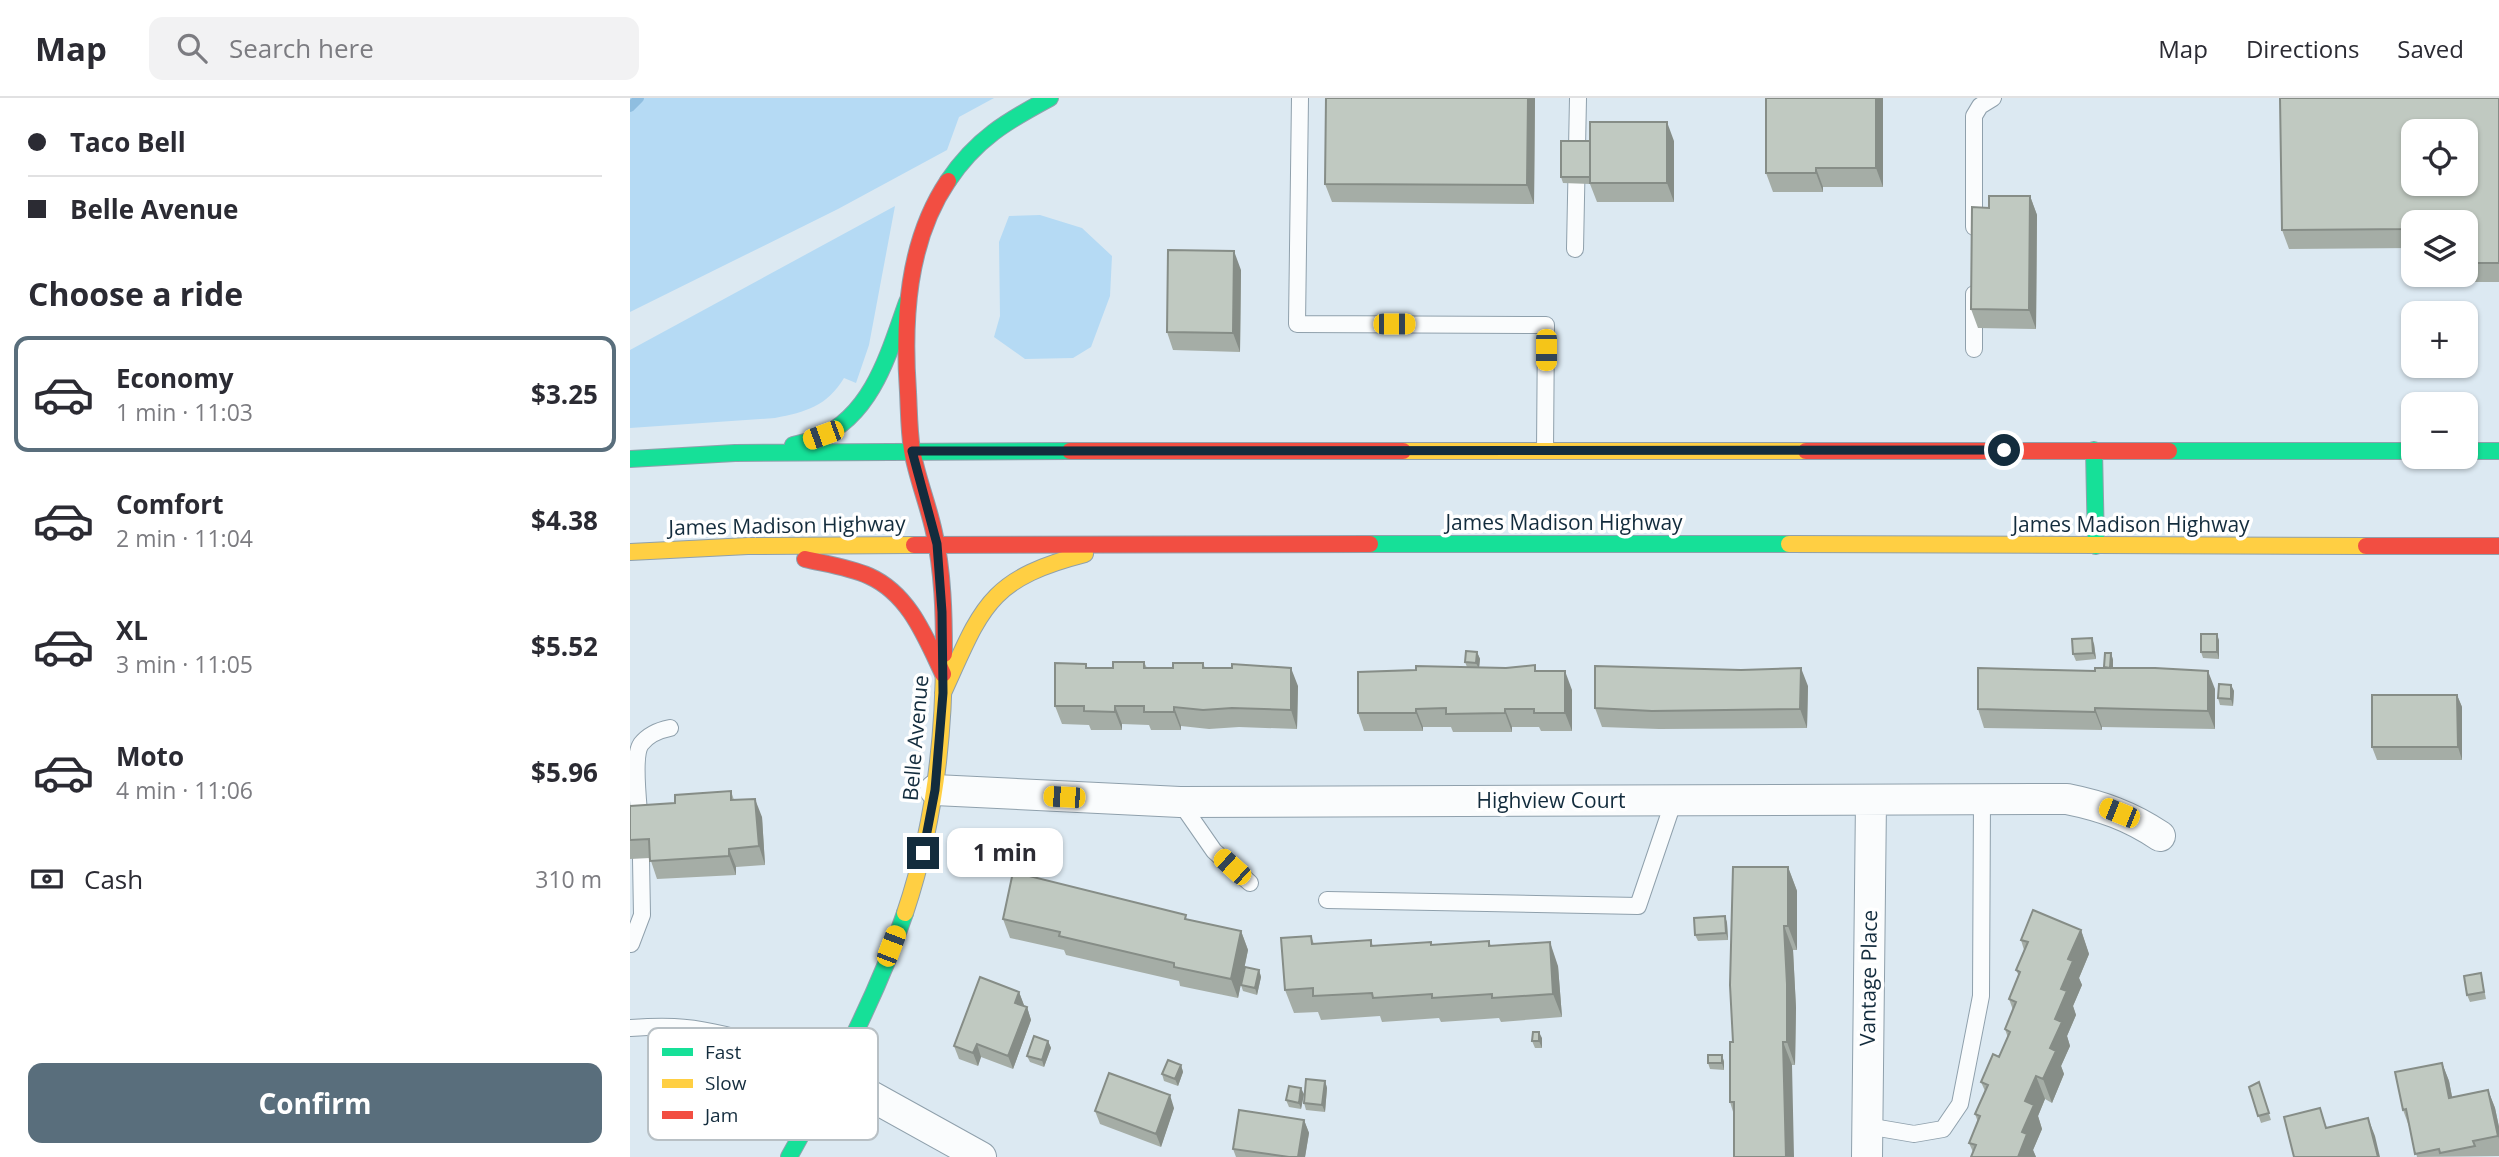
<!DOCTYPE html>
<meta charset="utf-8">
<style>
body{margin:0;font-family:"Open Sans",sans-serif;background:#f2f2f3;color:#2b2b33;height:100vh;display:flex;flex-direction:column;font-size:26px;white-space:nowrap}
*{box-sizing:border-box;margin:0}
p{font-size:23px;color:#7c7c81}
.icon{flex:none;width:38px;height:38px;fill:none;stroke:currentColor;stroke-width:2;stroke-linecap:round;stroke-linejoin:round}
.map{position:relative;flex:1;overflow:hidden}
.details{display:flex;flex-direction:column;background:#fff;width:630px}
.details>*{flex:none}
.guide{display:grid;align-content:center;height:154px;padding:0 28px;background:#fff}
.buttons{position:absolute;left:1771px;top:21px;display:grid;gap:14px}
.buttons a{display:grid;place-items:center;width:77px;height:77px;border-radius:14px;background:#fff;box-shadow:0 2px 5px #0004;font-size:35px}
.end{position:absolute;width:32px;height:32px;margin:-16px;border:9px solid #132c3d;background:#fff;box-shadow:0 0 0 4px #fff}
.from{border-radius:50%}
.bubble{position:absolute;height:49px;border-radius:14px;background:#fff;box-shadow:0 2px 5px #0004;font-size:23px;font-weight:700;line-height:49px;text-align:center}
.car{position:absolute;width:21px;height:42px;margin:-21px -10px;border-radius:9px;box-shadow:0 0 5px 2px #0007;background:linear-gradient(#f5c518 24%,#345 0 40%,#f5c518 0 76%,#345 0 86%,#f5c518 0)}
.guide b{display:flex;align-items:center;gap:24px;height:66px;font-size:26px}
.guide b+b{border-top:2px solid #e1e1e2}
.guide i{width:18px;height:18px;background:#2b2b33}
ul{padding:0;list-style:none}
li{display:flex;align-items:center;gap:21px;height:116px;margin:0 14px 10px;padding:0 14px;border:4px solid transparent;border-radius:14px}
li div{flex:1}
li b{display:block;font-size:26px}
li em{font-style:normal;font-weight:700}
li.current{border-color:#596e7c}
li>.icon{width:63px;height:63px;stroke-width:1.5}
h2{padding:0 28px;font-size:32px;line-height:84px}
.pay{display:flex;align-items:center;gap:18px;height:77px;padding:0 28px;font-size:26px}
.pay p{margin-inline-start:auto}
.cta{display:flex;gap:14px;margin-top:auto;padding:14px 28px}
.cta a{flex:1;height:80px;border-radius:14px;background:#596e7c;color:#fff;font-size:28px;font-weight:700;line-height:80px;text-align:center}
header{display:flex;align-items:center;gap:42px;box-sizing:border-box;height:98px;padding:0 35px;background:#fff;border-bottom:2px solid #e1e1e2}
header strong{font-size:33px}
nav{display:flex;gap:38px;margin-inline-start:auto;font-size:24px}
.search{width:490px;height:63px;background:#f2f2f3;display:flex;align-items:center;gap:18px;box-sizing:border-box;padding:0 24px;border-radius:14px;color:#7c7c81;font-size:26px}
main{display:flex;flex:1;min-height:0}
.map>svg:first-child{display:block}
</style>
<header>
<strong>Map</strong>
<div class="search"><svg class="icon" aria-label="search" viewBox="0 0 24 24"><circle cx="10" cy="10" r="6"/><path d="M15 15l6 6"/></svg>Search here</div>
<nav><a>Map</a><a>Directions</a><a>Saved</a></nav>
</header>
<main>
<section class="details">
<div class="guide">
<b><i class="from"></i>Taco Bell</b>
<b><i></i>Belle Avenue</b>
</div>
<h2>Choose a ride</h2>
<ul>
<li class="current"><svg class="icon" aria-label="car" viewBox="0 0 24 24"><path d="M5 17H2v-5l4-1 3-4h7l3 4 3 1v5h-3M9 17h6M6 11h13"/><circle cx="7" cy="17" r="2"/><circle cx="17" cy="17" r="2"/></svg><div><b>Economy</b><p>1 min · 11:03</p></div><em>$3.25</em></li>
<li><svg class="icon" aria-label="car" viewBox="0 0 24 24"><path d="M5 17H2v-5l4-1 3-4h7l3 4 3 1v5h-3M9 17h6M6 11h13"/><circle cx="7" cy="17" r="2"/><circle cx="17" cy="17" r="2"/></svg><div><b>Comfort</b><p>2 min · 11:04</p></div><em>$4.38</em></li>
<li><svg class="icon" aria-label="car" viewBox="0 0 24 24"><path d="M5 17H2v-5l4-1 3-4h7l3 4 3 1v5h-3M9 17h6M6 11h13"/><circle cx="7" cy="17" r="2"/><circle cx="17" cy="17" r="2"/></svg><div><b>XL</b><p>3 min · 11:05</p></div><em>$5.52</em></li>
<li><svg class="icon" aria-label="car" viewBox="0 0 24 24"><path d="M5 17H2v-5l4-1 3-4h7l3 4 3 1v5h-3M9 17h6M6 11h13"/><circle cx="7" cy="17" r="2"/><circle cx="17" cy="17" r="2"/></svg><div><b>Moto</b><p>4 min · 11:06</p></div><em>$5.96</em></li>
</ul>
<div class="pay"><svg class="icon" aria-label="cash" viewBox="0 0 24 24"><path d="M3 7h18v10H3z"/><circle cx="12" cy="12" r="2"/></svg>Cash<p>310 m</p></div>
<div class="cta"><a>Confirm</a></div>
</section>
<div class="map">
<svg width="1869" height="1059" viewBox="0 0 1869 1059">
<rect width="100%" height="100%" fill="#dce9f2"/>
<path fill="#b5daf4" d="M 0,0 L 364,0 L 329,19 L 317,52 L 208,111 L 0,214 Z
M 265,108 L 239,247 L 226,285 L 214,280 C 197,308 176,314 145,320 L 0,330 L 0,252 Z
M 410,117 L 452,130 L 482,158 L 480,198 L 461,249 L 443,260 L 395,261 L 364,239 L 370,218 L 369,144 L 379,118 Z"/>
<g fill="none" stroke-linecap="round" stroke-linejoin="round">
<path stroke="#8fbee0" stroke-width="10" d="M 0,9 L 9,0"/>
<defs>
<path id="lane" d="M 670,0 L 667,226 L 916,227 L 915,352
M 1344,129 L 1344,18 L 1350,8 L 1363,0
M 945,151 L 948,0
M 1344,196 L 1344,251
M 550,704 L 584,753 L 620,785
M 10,726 C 9,708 2,659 11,646 C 18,637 30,632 40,630
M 697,802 L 1008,808 L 1044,702
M 1,846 L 12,817 L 11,761
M 0,930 C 14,929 29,928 44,929 C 100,932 154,955 205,978
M 1237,1028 L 1284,1036 L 1313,1031 L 1330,1006 L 1351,898 L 1352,701"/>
<path id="street" d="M 305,692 L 550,704 L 1437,701 C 1472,708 1500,718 1530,738
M 205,978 L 351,1059
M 1237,1059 L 1241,702"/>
<path id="fast" d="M 318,83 C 346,41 377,23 420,0
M 163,347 C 172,345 181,343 190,339 C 243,316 259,254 277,204
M 1464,352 L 1466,448
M 1539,353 L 1783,353
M 1836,353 L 1869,353
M 0,361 L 105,355 L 440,353
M 740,446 L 1159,446
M 159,1059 C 203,980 246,901 275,815"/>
<path id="slow" d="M 773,353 L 1176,353
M 1159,446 L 1736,448
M 0,454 L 118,448 L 284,447
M 313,595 C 352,510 357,481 455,456
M 275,815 C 303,732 314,644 314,556"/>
<path id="jam" d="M 440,353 L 773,353
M 1176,353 L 1539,353
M 284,447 L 740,446
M 1736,448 L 1869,448
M 175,461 C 196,466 219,469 239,478 C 279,496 295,538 313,576
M 314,556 C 314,516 313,474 304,434 C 298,406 287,380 282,352 C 279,333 279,313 278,294 C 273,222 277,144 318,83"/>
</defs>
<use href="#lane" stroke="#8fa0ac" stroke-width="18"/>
<use href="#street" stroke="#8fa0ac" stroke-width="32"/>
<use href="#fast" stroke="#8fa0ac" stroke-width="18"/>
<use href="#slow" stroke="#8fa0ac" stroke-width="18"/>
<use href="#jam" stroke="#8fa0ac" stroke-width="18"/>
<use href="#lane" stroke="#fafcfd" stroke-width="16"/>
<use href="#street" stroke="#fafcfd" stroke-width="30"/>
<use href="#fast" stroke="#16e098" stroke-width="16"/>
<use href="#slow" stroke="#ffcf43" stroke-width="16"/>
<use href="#jam" stroke="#f24e42" stroke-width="16"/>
</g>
<path fill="#a5ada6" d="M 696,0 L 905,0 L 904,106 L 702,104 L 695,86 Z
M 1136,0 L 1253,0 L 1253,89 L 1193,89 L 1193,94 L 1143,94 L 1136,75 Z
M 1869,0 L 1869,184 L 1833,184 L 1830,177 L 1836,177 L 1836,124 L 1783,124 L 1783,150 L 1659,151 L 1652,132 Z
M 1044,43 L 1044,104 L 967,104 L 960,86 L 933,85 L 931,79 Z
M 1400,98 L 1407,117 L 1406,231 L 1348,230 L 1341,211 L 1359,110 Z
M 611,172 L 610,254 L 543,252 L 537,234 Z
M 1589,542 L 1589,561 L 1573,560 L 1571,554 Z
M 1464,546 L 1466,561 L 1446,563 L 1443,556 Z
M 847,554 L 850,561 L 849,569 L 907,573 L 942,592 L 942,633 L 911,633 L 909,629 L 882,629 L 882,634 L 823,634 L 821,629 L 793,629 L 793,633 L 734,633 L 728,615 L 837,569 L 835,564 Z
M 1481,555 L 1483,562 L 1483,570 L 1585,591 L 1585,631 L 1472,629 L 1472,632 L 1354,630 L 1348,611 L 1475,570 Z
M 514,564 L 517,570 L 543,570 L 573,565 L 575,570 L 668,588 L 667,631 L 609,629 L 579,631 L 551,628 L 551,632 L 521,632 L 519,627 L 492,626 L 492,632 L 461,632 L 459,627 L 432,626 L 425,608 L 457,570 L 483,570 Z
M 1601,587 L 1604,593 L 1603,608 L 1590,607 L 1588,600 Z
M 1178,588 L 1177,630 L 1029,631 L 972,629 L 965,610 Z
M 1827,597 L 1832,609 L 1832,662 L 1747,662 L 1742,649 Z
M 101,693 L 104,702 L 132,719 L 135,767 L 106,769 L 106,777 L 27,781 L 20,760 L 0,761 L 0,708 L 45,705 Z
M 1158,769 L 1167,793 L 1167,852 L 1163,852 L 1166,910 L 1165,967 L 1162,967 L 1104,1017 L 1100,1004 Z
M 1095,818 L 1097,825 L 1098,842 L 1068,843 L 1065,837 Z
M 373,821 L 557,821 L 611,833 L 618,852 L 608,900 L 550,888 L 549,883 L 436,857 L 434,852 L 380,840 Z
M 1451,832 L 1459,856 L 1449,880 L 1452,887 L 1443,908 L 1446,917 L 1437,938 L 1440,948 L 1431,968 L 1434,976 L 1422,1005 L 1415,1001 L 1408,1018 L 1412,1031 L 1403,1052 L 1406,1059 L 1341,1059 L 1343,1054 L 1339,1045 L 1348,1024 L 1345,1016 L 1355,993 L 1351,984 L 1369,959 L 1378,940 L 1375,931 L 1383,912 L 1379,901 L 1389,878 L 1386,872 L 1394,852 L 1391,842 Z
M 681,838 L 684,846 L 741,842 L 743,848 L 802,847 L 859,843 L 861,848 L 928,868 L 932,919 L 871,924 L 869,920 L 811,924 L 809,920 L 752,924 L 750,918 L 691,922 L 688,914 L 664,915 L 655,892 Z
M 629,872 L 631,879 L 627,897 L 613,893 L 611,887 Z
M 1851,875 L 1856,901 L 1840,904 L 1837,897 Z
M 389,894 L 394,908 L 397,909 L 401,922 L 383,971 L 351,959 L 348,968 L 329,961 L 324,948 Z
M 912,940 L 912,950 L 905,950 L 902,943 Z
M 418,943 L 421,950 L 414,969 L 400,964 L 397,958 Z
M 1092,957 L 1094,964 L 1094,972 L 1080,971 L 1078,965 Z
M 1812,965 L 1819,983 L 1822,999 L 1858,992 L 1865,1010 L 1869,1029 L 1869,1058 L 1787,1059 L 1780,1031 L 1773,1012 Z
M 551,967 L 553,974 L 548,988 L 534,983 L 532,976 Z
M 695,983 L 697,990 L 695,1014 L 676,1012 L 674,1005 Z
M 1629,984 L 1641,1022 L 1631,1025 L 1619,989 Z
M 674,996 L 671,1011 L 659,1009 L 656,1002 Z
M 544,1010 L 531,1049 L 470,1026 L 465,1013 Z
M 674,1022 L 679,1035 L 675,1059 L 606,1059 L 603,1051 Z"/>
<path fill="#868d87" d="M 898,0 L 905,0 L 904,106 L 897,87 Z
M 1246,0 L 1253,0 L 1253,89 L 1246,70 Z
M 1037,24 L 1044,43 L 1044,104 L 1037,85 Z
M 1186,70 L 1193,89 L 1193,94 L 1186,75 Z
M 1400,98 L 1407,117 L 1406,231 L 1399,212 Z
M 604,153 L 611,172 L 610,254 L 603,235 Z
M 1587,536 L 1589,542 L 1589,561 L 1587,554 Z
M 1462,540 L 1464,546 L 1466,561 L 1463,555 Z
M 847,554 L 850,561 L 849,571 L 846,565 Z
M 1481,555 L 1483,562 L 1483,576 L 1480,570 Z
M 661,570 L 668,588 L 667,631 L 661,612 Z
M 1171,570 L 1178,588 L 1177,630 L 1170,611 Z
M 935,573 L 942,592 L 942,633 L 935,615 Z
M 1578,573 L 1585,591 L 1585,631 L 1578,613 Z
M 1601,587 L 1604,593 L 1603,608 L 1601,601 Z
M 1827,597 L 1832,609 L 1832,662 L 1828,649 Z
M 485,608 L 492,626 L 492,632 L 485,614 Z
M 544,609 L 551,628 L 551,632 L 544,614 Z
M 1465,610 L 1472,629 L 1472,632 L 1465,614 Z
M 786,611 L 793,629 L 793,633 L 786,615 Z
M 875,611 L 882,629 L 882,634 L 875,615 Z
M 125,701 L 132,719 L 135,767 L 129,748 Z
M 99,751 L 106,769 L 106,777 L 99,758 Z
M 1158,769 L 1167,793 L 1167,852 L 1158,828 Z
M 1095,818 L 1097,825 L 1098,842 L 1096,835 Z
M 1154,828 L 1163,852 L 1166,910 L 1165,967 L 1157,944 Z
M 1451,832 L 1459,856 L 1449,880 L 1452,887 L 1443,908 L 1446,917 L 1437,938 L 1440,948 L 1431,968 L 1434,976 L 1422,1005 L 1413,981 L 1438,861 Z
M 611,833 L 618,852 L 608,900 L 601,881 Z
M 920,844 L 928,868 L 932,919 L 923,896 Z
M 629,872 L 631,879 L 627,897 L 625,890 Z
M 389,894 L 394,907 L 390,918 L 385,905 Z
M 397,909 L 401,922 L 383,971 L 378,958 Z
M 909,934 L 912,940 L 912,950 L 909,943 Z
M 418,943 L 421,950 L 414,969 L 412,962 Z
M 1153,944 L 1162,967 L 1164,1059 L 1156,1059 Z
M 347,946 L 351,959 L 348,968 L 343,955 Z
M 1092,957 L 1094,964 L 1094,972 L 1092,965 Z
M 1812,965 L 1819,983 L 1826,1019 L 1819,1000 Z
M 551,967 L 553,974 L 548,988 L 545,981 Z
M 1406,978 L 1415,1001 L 1408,1018 L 1412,1031 L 1403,1052 L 1406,1059 L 1388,1059 L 1392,1034 L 1395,1003 Z
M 695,983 L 697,990 L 695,1014 L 692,1007 Z
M 671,990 L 674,996 L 671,1011 L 669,1005 Z
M 1858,992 L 1865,1010 L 1869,1029 L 1869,1041 Z
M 540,997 L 544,1010 L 531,1049 L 526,1036 Z
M 1738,1020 L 1745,1038 L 1750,1059 L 1748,1059 Z
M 674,1022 L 679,1035 L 675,1059 L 668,1059 Z"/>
<path fill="#c0c9c1" stroke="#868d87" stroke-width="2" fill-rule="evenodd" d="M 696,0 L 898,0 L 897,87 L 695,86 Z
M 1136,0 L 1246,0 L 1246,70 L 1186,70 L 1186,75 L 1136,75 Z
M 1650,0 L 1869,0 L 1869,165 L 1836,165 L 1836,124 L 1783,124 L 1783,131 L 1652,132 ZM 1783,33 L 1836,33 L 1836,86 L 1783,86 Z
M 960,24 L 1037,24 L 1037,85 L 960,85 Z
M 931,43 L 960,43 L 960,79 L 931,79 Z
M 1359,98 L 1400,98 L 1399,212 L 1341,211 L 1342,109 L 1359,110 Z
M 538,152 L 604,153 L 603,235 L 537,234 Z
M 1571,536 L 1587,536 L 1587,554 L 1571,554 Z
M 1462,540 L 1463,555 L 1443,556 L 1442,541 Z
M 836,553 L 847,554 L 846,565 L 835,564 Z
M 1475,555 L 1481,555 L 1480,570 L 1474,569 Z
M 483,564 L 514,564 L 514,570 L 543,570 L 543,565 L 573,565 L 573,570 L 602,570 L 602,566 L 661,570 L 661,612 L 602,610 L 573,612 L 544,609 L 544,614 L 514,614 L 514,608 L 485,608 L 485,614 L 454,613 L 454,608 L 425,608 L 425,565 L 456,566 L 456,570 L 483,570 Z
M 905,567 L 905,573 L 935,573 L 935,615 L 904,615 L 904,611 L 875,611 L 875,615 L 816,616 L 816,610 L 786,611 L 786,615 L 728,615 L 728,574 L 786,572 L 786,568 L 876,570 Z
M 965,568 L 1111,572 L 1171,570 L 1170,611 L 1022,613 L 965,610 Z
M 1348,570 L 1465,573 L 1465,570 L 1525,570 L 1578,573 L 1578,613 L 1465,610 L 1465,614 L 1348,611 Z
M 1589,586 L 1601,587 L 1601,601 L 1588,600 Z
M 1742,597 L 1827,597 L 1828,649 L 1742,649 Z
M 101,693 L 101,702 L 125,701 L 129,748 L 99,751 L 99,758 L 20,763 L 19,741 L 0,742 L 0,708 L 45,705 L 45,697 Z
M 1103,769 L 1158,769 L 1158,828 L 1154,828 L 1157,886 L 1157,944 L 1153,944 L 1156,1059 L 1104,1059 L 1104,1004 L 1100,1004 L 1100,944 L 1103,944 L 1100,887 Z
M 383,774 L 556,817 L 555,821 L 611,833 L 601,881 L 544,869 L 544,865 L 429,838 L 430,834 L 373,821 Z
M 1403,812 L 1451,832 L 1438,861 L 1443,863 L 1431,891 L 1437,893 L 1425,921 L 1432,924 L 1420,950 L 1426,953 L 1413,981 L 1406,978 L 1395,1003 L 1404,1007 L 1392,1034 L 1397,1036 L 1388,1059 L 1341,1059 L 1346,1047 L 1339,1045 L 1350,1018 L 1345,1016 L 1358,987 L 1351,984 L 1363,956 L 1369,959 L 1380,934 L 1375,931 L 1386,904 L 1379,901 L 1390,874 L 1386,872 L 1398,844 L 1391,842 Z
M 1095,818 L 1096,835 L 1065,837 L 1064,820 Z
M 681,838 L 682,846 L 741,842 L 741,848 L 801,844 L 801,847 L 859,843 L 859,848 L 920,844 L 923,896 L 862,900 L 862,896 L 802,900 L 802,896 L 743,900 L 742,895 L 683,898 L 683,890 L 655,892 L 651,840 Z
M 615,869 L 629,872 L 625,890 L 611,887 Z
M 1851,875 L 1854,894 L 1837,897 L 1834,878 Z
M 350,879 L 389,894 L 385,905 L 397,909 L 378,958 L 347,946 L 343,955 L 324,948 Z
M 903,934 L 909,934 L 909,943 L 902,943 Z
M 404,938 L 418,943 L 412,962 L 397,958 Z
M 1078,957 L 1092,957 L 1092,965 L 1078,965 Z
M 538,962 L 551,967 L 545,981 L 532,976 Z
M 1812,965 L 1819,1000 L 1858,992 L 1868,1038 L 1843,1043 L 1845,1048 L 1810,1055 L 1809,1051 L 1785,1056 L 1776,1011 L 1773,1012 L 1765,974 Z
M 479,975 L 540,997 L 526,1036 L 465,1013 Z
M 676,981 L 695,983 L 692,1007 L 674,1005 Z
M 1629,984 L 1639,1015 L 1628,1018 L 1619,989 Z
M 659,988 L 671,990 L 669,1005 L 656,1002 Z
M 1690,1010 L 1696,1030 L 1738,1020 L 1748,1059 L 1664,1059 L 1654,1019 Z
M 609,1012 L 674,1022 L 668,1059 L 659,1059 L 603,1051 Z"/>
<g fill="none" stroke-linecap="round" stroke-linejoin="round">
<path stroke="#132c3d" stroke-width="9" d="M 293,755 L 305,692 L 313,595 L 312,514 L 307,446 L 282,353 L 1374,352"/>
</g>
<g text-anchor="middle" stroke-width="7" stroke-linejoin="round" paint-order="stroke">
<g font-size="21" fill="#132c3d" stroke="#fff">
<text x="934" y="432">James Madison Highway</text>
<text x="1501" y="434">James Madison Highway</text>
<text transform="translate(157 428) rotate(-1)" y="7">James Madison Highway</text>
<text transform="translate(286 640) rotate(-85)" y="7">Belle Avenue</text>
<text x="921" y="710">Highview Court</text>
<text transform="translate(1239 880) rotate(-89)" y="7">Vantage Place</text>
</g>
</g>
<rect x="18" y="930" width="230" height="112" rx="10" fill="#fff" stroke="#b8c0c5" stroke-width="2"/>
<rect x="32" y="950" width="31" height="8" fill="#16e098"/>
<rect x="32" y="981" width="31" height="9" fill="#ffcf43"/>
<rect x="32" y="1013" width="31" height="8" fill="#f24e42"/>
<g font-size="19" fill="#132c3d">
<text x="75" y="961">Fast</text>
<text x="75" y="992">Slow</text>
<text x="75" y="1024">Jam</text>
</g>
</svg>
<div class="buttons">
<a><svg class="icon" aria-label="locate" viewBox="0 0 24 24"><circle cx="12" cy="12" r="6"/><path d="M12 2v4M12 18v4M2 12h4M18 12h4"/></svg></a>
<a><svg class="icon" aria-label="layers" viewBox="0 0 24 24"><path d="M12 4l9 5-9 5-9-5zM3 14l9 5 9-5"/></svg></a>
<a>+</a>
<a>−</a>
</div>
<i class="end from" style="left:1374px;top:352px"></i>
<i class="end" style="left:293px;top:755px"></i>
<div class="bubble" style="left:317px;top:730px;width:116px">1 min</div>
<i class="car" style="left:764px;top:226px;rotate:90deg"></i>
<i class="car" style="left:916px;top:252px;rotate:180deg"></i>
<i class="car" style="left:193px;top:337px;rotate:250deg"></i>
<i class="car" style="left:434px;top:699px;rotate:273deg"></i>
<i class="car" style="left:1489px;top:715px;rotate:292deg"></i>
<i class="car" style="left:602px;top:769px;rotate:312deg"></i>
<i class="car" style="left:261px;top:848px;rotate:21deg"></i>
</div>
</main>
